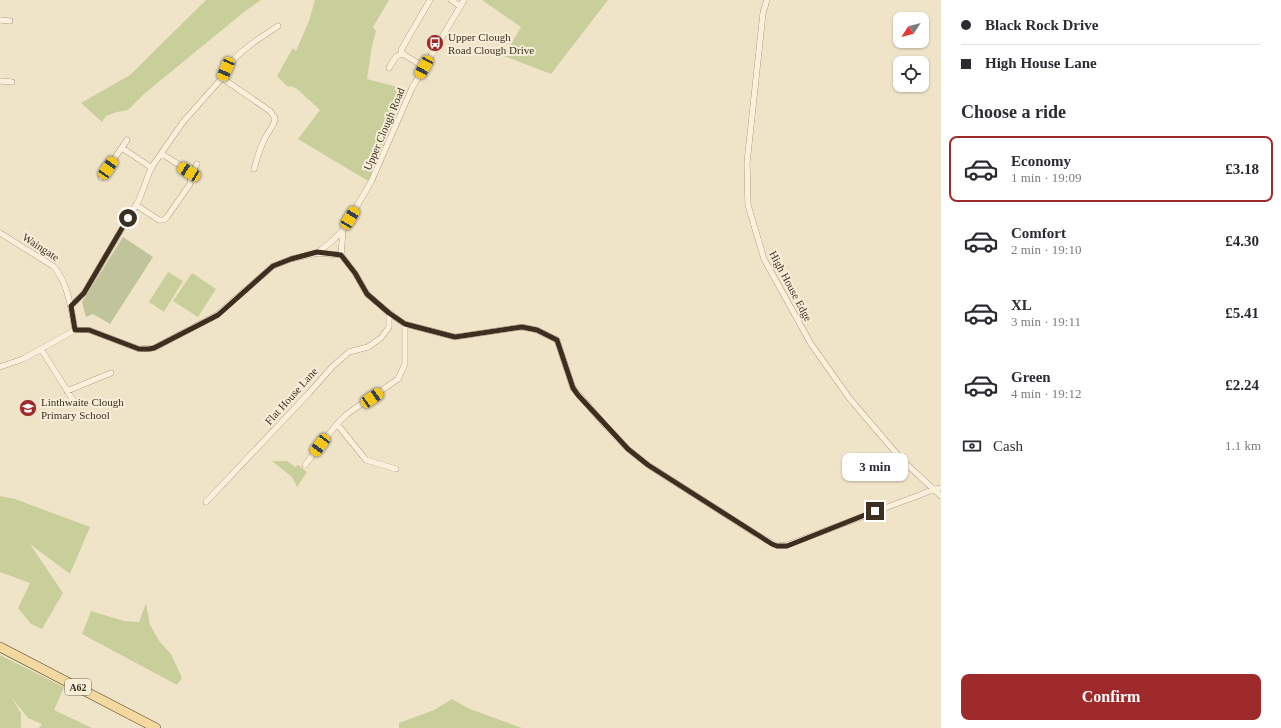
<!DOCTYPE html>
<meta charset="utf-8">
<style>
body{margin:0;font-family:Georgia,serif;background:#f2f2f3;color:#2b2b33;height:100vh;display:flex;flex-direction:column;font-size:15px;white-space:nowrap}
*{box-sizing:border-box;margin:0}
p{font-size:13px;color:#7c7c81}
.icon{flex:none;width:22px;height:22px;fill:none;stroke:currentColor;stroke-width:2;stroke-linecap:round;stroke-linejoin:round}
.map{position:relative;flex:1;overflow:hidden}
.panel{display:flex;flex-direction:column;background:#fff;width:340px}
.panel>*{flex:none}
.guide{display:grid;align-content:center;height:88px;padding:0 20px;background:#fff}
.needle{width:26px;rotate:234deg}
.fabs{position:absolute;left:893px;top:12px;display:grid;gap:8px}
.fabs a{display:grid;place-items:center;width:36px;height:36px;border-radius:8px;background:#fff;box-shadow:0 1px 3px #0004;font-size:20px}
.end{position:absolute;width:18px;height:18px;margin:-9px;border:5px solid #3d2e20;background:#fff;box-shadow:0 0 0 2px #fff}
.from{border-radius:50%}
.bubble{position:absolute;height:28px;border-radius:8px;background:#fff;box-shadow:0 1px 3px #0004;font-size:13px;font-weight:700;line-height:28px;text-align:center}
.car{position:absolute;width:12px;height:24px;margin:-12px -6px;border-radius:5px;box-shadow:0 0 3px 1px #0007;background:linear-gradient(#f5c518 24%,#345 0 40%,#f5c518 0 76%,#345 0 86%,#f5c518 0)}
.guide b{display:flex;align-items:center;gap:14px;height:38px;font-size:15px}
.guide b+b{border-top:1px solid #e1e1e2}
.guide i{width:10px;height:10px;background:#2b2b33}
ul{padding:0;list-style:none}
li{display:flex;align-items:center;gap:12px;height:66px;margin:0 8px 6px;padding:0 12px;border:2px solid transparent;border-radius:8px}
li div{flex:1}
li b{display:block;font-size:15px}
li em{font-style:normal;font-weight:700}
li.active{border-color:#9e2a2b}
li>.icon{width:36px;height:36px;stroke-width:1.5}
h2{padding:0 20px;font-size:18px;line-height:48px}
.pay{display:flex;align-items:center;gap:10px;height:44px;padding:0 20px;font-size:15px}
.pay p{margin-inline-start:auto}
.primary-button{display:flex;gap:8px;margin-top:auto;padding:8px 20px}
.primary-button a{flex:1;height:46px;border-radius:8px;background:#9e2a2b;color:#fff;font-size:16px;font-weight:700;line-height:46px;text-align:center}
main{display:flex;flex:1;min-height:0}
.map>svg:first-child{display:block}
</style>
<main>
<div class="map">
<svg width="941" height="728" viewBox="0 0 941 728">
<rect width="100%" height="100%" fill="#f0e4c8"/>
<path fill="#c9cf9b" d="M 206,0 L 261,0 L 244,12 L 144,94 L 128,110 L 117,112 L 106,116 L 102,122 L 81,103 L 130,75 Z
M 315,0 L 389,0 L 373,27 L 376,31 L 372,46 L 367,79 L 406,89 L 368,181 L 298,139 L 320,110 L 297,89 L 291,86 L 288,87 L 277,76 L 293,48 L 296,51 L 309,21 Z
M 482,0 L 608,0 L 551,74 L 504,56 L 521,27 Z
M 168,272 L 183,281 L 164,312 L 149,302 Z
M 192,273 L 216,289 L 198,317 L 173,301 Z
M 272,461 L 287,461 L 295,467 L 298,465 L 307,472 L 297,487 L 292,477 Z
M 0,496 L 15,499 L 90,527 L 70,574 L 30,544 L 63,593 L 42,629 L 31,624 L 18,608 L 30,583 L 0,572 Z
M 146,603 L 150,625 L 160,642 L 171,654 L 182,678 L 177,685 L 82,634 L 91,611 L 124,621 L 139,622 Z
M 0,655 L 64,687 L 54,710 L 92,728 L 39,728 L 42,724 L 28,718 L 12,698 L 21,713 L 21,728 L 0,728 Z
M 452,699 L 470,709 L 522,728 L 399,728 L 399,723 L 434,710 Z"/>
<path fill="#bfc49a" d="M 123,237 L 153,257 L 110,324 L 93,314 L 86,317 L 82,302 Z"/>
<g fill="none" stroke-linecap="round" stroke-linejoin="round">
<defs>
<path id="street" d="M 451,0 L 460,6
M 767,0 L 763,13 L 747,163 L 748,205 L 764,259 L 811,344 L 850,399 L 902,460 L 941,496
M 0,20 L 10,21
M 424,67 L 403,54 L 401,50 L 430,0
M 389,68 C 393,62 395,54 403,54
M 222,78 L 270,111 L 275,118 C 275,126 268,131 265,138 C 260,148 257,158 254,169
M 0,81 L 12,82
M 122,148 L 152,168
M 191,175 L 197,164
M 101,178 L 127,140
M 136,205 L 159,220 L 164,220 L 167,217 L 190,184 L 191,175 L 189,171 L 162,154
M 0,233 L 53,266 C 68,282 71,308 75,330
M 317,253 L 341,255 L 343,230
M 341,255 L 355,273 L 367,294 L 389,313 L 405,324 L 455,337 L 522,327 L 537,330 L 557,340 L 573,388 L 606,426 L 628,449 L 648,465 L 756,534 L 777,546 L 787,545 C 828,530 868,514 909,499 C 920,496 930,489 941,488
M 71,306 L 84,293 L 139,200 L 151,168 L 183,122 L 222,78 C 233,53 256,41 278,26
M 75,330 L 89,330 L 139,349 L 154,348 L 217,315 L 273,266 L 291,259 L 317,253 L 331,242 L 343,230 L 371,182 L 412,88 L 464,0
M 41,349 L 73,400
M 0,367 L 23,359 L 75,330
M 67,391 L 111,373
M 337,424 L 366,460 L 396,469
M 305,465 L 337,424 L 347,414 L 398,379 L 405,364 L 405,324
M 206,502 L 309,393 L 333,366 L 349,352 L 368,347 L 381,338 L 389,327 L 389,313"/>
<path id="primary" d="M 0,647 L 156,728"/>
</defs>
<use href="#street" stroke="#8d765c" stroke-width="6"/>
<use href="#primary" stroke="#5b4430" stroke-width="10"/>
<use href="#street" stroke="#faf1dc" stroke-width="5.5"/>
<use href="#primary" stroke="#f3d9a0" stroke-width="9"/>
</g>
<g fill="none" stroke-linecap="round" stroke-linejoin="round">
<path stroke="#3d2e20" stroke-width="5" d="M 128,218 L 84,293 L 71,306 L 75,330 L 89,330 L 139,349 L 149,349 L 154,348 L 218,315 L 273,266 L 291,259 L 317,252 L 341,255 L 355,273 L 367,294 L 389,313 L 405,324 L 455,337 L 522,327 L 537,330 L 557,340 L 573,388 L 578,395 L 628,449 L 648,465 L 772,544 L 777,546 L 787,546 L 875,511"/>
</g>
<defs>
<symbol id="bus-disc" viewBox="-11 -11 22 22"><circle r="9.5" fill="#9e2a2b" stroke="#f7eed8"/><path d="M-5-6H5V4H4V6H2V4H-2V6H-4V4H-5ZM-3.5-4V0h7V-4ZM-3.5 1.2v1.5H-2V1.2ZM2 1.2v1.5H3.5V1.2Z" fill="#fff"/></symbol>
<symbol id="school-disc" viewBox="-11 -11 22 22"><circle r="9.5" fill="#9e2a2b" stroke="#f7eed8"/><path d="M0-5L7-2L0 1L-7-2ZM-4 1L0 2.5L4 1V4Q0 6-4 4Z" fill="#fff"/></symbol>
</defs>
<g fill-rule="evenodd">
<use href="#bus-disc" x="425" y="33" width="20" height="20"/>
<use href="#school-disc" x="18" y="398" width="20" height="20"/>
</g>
<g text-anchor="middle" stroke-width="4" stroke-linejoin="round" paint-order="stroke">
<rect fill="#f7eed8" stroke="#756857" stroke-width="1" x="65" y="679" width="26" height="16" rx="3"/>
<g font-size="10" font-weight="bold" fill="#3d2e20">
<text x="78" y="691">A62</text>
</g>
<g font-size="11" fill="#3d2e20" stroke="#f7eed8" text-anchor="start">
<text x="448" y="41">Upper Clough<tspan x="448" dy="13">Road Clough Drive</tspan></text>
<text x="41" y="406">Linthwaite Clough<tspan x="41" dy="13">Primary School</tspan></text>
</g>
<g font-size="11" fill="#3d2e20" stroke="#f7eed8">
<text transform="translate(384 129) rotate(-67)" y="4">Upper Clough Road</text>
<text transform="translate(41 247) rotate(33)" y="4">Waingate</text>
<text transform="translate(791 286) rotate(62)" y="4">High House Edge</text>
<text transform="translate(291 396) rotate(-48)" y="4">Flat House Lane</text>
</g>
</g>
</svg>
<div class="fabs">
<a><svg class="needle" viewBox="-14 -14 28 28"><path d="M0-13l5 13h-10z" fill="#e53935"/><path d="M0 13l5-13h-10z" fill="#7c7c81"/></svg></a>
<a><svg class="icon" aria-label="locate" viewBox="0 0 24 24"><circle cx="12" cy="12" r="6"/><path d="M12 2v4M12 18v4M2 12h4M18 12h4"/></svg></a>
</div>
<i class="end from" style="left:128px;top:218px"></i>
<i class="end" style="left:875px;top:511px"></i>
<div class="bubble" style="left:842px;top:453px;width:66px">3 min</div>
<i class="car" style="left:424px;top:67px;rotate:209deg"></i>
<i class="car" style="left:226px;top:69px;rotate:203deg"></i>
<i class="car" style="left:108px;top:168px;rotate:34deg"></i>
<i class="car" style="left:189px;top:172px;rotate:302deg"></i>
<i class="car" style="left:350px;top:218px;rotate:31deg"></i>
<i class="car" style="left:372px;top:398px;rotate:56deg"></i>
<i class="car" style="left:320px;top:445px;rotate:217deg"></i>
</div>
<section class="panel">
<div class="guide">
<b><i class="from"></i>Black Rock Drive</b>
<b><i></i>High House Lane</b>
</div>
<h2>Choose a ride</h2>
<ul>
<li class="active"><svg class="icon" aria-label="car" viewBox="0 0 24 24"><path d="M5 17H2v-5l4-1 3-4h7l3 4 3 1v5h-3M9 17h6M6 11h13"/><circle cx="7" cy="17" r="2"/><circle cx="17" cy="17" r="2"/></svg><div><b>Economy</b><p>1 min · 19:09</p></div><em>£3.18</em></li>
<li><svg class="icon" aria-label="car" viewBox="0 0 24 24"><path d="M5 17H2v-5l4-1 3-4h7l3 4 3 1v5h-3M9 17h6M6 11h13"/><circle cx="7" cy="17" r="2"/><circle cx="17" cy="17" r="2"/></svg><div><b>Comfort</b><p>2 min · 19:10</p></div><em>£4.30</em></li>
<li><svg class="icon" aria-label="car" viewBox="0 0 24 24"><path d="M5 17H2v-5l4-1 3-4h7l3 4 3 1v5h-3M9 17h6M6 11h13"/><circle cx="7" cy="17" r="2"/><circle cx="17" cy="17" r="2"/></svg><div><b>XL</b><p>3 min · 19:11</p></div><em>£5.41</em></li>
<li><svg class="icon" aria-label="car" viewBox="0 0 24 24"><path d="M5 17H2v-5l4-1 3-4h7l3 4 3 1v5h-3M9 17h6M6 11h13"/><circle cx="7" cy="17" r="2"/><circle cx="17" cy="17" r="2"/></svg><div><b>Green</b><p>4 min · 19:12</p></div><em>£2.24</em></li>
</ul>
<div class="pay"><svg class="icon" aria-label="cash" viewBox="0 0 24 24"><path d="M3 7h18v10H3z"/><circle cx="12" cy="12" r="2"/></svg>Cash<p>1.1 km</p></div>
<div class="primary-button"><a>Confirm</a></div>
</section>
</main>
